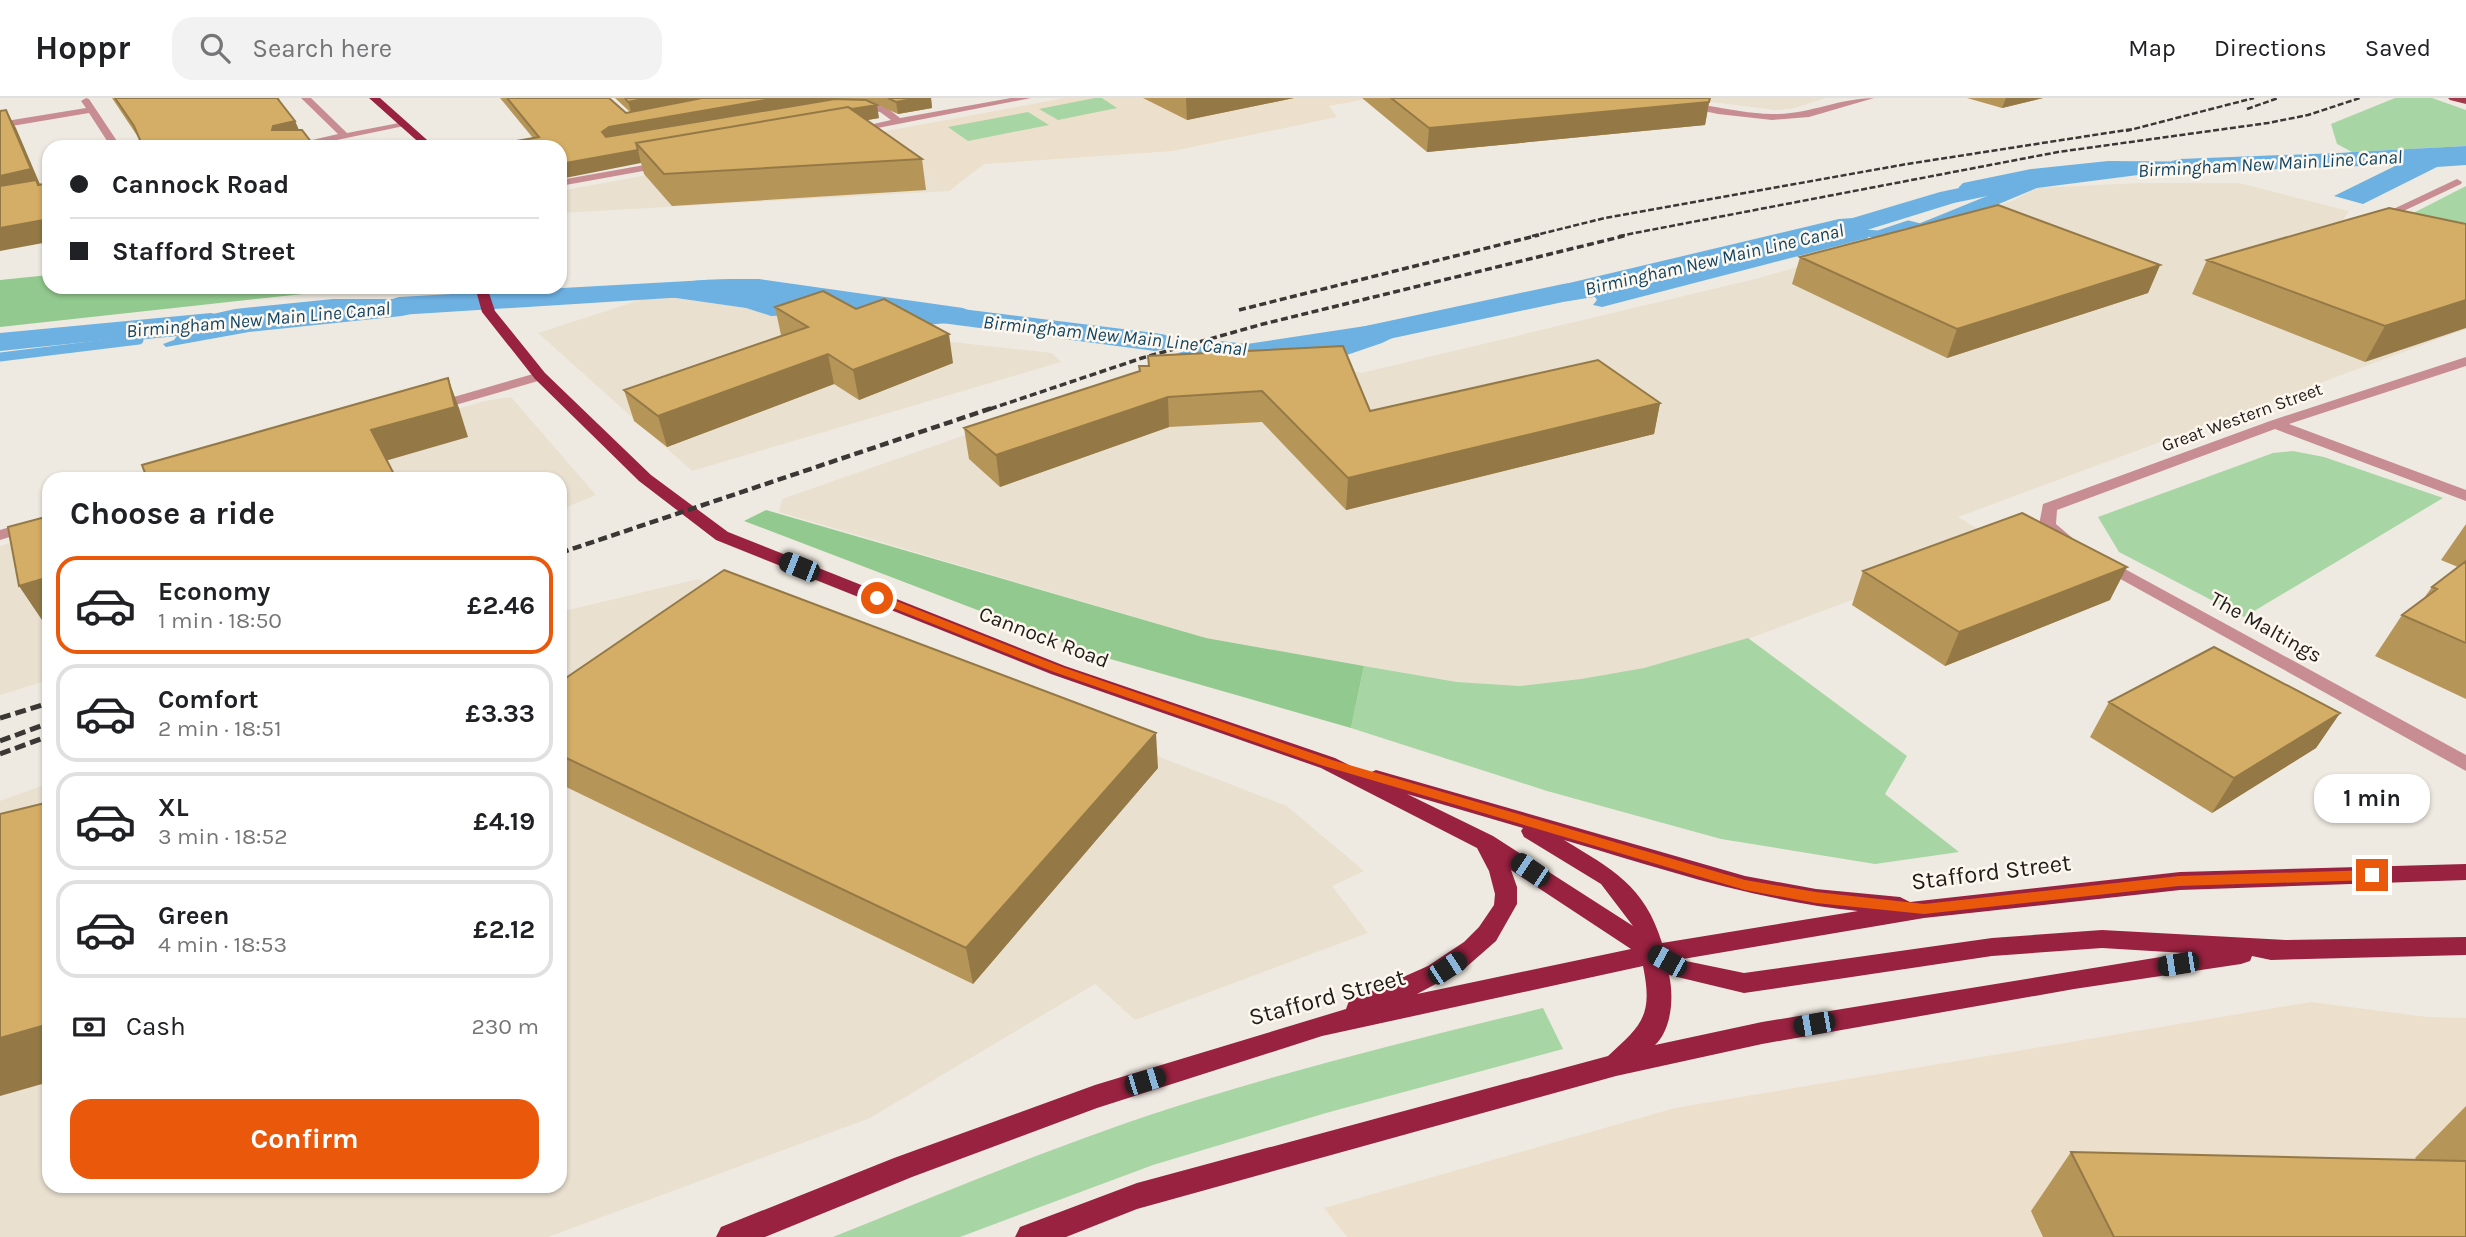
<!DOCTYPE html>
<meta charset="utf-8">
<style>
body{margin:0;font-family:Karla,sans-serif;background:#f2f2f2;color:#202124;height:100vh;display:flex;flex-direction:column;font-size:26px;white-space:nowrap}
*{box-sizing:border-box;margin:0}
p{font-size:23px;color:#757577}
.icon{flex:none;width:38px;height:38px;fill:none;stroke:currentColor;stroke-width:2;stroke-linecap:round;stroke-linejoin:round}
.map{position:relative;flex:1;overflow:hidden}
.details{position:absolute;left:42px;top:374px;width:525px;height:721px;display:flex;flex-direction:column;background:#fff;border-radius:21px;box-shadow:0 2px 5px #0004}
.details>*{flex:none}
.top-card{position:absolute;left:42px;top:42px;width:525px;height:154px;border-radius:21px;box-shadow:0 2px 5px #0004;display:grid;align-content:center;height:154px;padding:0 28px;background:#fff}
.end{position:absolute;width:32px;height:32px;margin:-16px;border:9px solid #ea580c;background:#fff;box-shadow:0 0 0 4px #fff}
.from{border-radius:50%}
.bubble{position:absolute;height:49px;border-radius:21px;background:#fff;box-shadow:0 2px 5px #0004;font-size:23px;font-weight:700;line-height:49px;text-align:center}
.car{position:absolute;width:21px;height:42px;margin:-21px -10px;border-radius:9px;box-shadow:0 0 5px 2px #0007;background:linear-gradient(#222 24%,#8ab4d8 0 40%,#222 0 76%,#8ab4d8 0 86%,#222 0)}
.top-card b{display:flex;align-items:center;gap:24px;height:66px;font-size:26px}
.top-card b+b{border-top:2px solid #e0e0e0}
.top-card i{width:18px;height:18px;background:#202124}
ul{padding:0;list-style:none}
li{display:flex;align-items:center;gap:21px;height:98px;margin:0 14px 10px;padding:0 14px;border:4px solid #e0e0e0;border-radius:21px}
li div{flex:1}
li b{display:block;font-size:26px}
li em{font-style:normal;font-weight:700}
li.current{border-color:#ea580c}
li>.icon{width:63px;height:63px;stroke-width:1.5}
h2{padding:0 28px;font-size:32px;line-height:84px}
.pay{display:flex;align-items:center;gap:18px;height:77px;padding:0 28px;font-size:26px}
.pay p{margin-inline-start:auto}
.button{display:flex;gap:14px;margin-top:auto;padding:14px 28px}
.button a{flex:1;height:80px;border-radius:21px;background:#ea580c;color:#fff;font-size:28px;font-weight:700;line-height:80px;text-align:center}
header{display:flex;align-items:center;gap:42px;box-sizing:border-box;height:98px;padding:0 35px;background:#fff;border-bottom:2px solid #e0e0e0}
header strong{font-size:33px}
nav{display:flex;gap:38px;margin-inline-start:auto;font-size:24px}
.search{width:490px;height:63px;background:#f2f2f2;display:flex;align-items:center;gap:18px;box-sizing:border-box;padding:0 24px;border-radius:21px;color:#757577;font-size:26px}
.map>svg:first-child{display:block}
</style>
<header>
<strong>Hoppr</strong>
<div class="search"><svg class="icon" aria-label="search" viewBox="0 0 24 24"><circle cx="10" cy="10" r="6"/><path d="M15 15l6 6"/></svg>Search here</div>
<nav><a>Map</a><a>Directions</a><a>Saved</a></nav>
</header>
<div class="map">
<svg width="2466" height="1139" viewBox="0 0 2466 1139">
<rect width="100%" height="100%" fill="#efeae1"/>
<path fill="#e9e0d0" d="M 1679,0 L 1826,0 L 1791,11 L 1775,12 Z
M 881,34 L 949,93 L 560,115 L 560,93 Z
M 2139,85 L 2239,85 L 2349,113 L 2338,129 L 2466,163 L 2466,231 L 1958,419 L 2003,446 L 1742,543 L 1644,570 L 1581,581 L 1520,588 L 1457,584 L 1206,540 L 779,414 L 782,401 L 1137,277 L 1334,268 L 1361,275 L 1755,181 L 1879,146 L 2012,103 L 2037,90 Z
M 655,197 L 746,210 L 771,218 L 795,217 L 889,230 L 952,244 L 1052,255 L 1061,264 L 692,373 L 538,235 Z
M 511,299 L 596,397 L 560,412 L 560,382 L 220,382 L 292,357 L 489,302 Z
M 49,433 L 49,582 L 0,597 L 0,448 Z
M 698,481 L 1287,708 L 1364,773 L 1332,788 L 1368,835 L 1135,922 L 1095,886 L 870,1020 L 548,1139 L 0,1139 L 0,703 L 49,685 L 49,1088 L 560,1088 L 560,514 Z"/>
<path fill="#ecdfcb" d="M 1065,0 L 1372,0 L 1329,8 L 1337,19 L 1173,53 L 984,66 L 949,93 L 881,34 Z
M 2311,904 L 2427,919 L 2466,920 L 2466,1139 L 1347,1139 L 1324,1110 L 1675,1010 Z"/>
<path fill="#a7d5a3" d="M 1095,0 L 1102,0 L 1117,10 L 1058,22 L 1039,11 Z
M 2395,0 L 2432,0 L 2466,12 L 2466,48 L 2352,54 L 2337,46 L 2331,26 Z
M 1028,14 L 1049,27 L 968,43 L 948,29 Z
M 2466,88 L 2466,148 L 2390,127 Z
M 2293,353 L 2324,359 L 2443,400 L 2244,519 L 2119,454 L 2098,419 L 2273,355 Z
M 1748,540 L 1907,658 L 1885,696 L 1959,754 L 1875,766 L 1721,741 L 1547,693 L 1351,630 L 1364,568 L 1457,584 L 1520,588 L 1581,581 L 1644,570 Z
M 1543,910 L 1563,951 L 1326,1015 L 1153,1067 L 960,1139 L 833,1139 C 954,1091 1075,1039 1200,1001 C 1314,966 1428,938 1543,910 Z"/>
<path fill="#92c98e" d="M 49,177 L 49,189 L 414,189 L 312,195 L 0,229 L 0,182 Z
M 766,412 L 1206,540 L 1364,568 L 1351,630 L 1093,556 L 744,423 Z"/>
<path fill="#6db1e3" d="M 2466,48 L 2466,67 L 2437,69 L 2363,106 L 2334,98 L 2395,68 L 2311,61 L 2352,54 Z
M 2108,63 L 2239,64 L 2037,90 L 1963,121 L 1874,144 L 1987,98 L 1957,98 L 1959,89 L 1963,85 L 2031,71 Z
M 1885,118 L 1868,131 L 1868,140 L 1602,209 L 1593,207 L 1597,202 L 1595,199 L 1538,200 L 1553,190 L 1565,186 L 1839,121 Z
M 759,181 L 963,210 L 975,215 L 981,222 L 926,227 L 795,217 L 771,218 L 746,210 L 655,197 L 648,193 C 684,180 721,181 759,181 Z
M 333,201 L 437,201 L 460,204 L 402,218 L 249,234 L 166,249 L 163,246 L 174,242 L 177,238 L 117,244 L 161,235 L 151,230 L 235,211 Z
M 1427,223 L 1382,245 L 1338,260 L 1220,261 L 1133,250 L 1095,237 L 1138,234 L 1247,246 L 1372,227 Z"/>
<path fill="#efeae1" d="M 1177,233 L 1227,241 L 1168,258 L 1120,250 Z"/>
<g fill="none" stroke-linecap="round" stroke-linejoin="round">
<path stroke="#6db1e3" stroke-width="7" d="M 1851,134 L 1878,136 L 1908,126 L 1920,129 L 1931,125"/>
<path stroke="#6db1e3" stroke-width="9" d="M 0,259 L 139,242"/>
<path fill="#6db1e3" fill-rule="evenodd" d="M 2466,50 L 2466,64 L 2180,75 L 2172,73 L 2168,68 L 2172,63 L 2180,61 Z
M 2017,78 L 2026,80 L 2029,85 L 2026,90 L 1954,105 L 1828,144 L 1819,142 L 1815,136 L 1819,130 L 1940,94 Z
M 707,182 L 717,185 L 721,191 L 717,197 L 399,217 L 389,214 L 384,208 L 389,202 L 399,199 Z
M 1596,182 L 1606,185 L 1610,191 L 1606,197 L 1563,204 L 1370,245 L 1359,242 L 1355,236 L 1359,230 L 1370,227 L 1563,186 Z
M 922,206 L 1155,235 L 1166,237 L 1170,244 L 1166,251 L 1155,253 L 911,221 L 907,215 L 911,209 Z
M 211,215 L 222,218 L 226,224 L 222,230 L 0,253 L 0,235 Z"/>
<path fill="#c88d93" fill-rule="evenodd" d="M 86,0 L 89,1 L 121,49 L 111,49 L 89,15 L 0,30 L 0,24 L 86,10 L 81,3 Z
M 301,0 L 311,0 L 347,35 L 404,24 L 409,27 L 303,49 L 282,49 L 338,36 Z
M 1011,0 L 1031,0 L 852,35 L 847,32 L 891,22 L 880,14 L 849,9 L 847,7 L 852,4 L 886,9 L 900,20 Z
M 1643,0 C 1687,0 1729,15 1772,16 C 1808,17 1839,0 1874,0 L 1809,19 L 1772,22 L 1718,16 Z
M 667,63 L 671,64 L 671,68 L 560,88 L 560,82 Z
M 2457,81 L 2462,84 L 2461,86 L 2380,124 L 2370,122 Z
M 2466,259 L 2466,268 L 2289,326 L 2466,392 L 2466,403 L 2275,331 L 2057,412 L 2056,426 L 2077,444 L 2074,448 L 2062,448 L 2039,427 L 2043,406 L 2270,323 Z
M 540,274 L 547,278 L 545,281 L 431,314 L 424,310 L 426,307 Z
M 49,417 L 49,427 L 0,442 L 0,432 Z
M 2103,459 L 2466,657 L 2466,673 L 2097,468 L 2094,464 L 2097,460 Z"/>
<path fill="#a0394c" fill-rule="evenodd" d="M 2448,0 L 2466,0 L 2466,6 L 2450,2 Z"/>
<path fill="#982240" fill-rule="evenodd" d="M 369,0 L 380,0 L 435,49 L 424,49 Z
M 475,189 L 487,189 L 495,213 L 545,275 L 651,377 L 728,434 L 1065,568 L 1335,660 L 1367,676 L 1376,672 L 1745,778 L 1816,791 L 1900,799 L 1910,804 L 2180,774 L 2466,766 L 2466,782 L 2180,792 L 1924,820 L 1683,861 L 1686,863 L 1744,875 L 1992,840 L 2102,832 L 2286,842 L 2466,839 L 2466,857 L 2271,862 L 2252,858 L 2250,863 L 2241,866 L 2074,891 L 1762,946 L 1616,978 L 1137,1111 L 1066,1139 L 1015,1139 L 1020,1129 L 1137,1085 L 1608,958 C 1643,926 1653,917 1643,868 L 1322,938 L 1097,1010 L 912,1079 L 765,1139 L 716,1139 L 721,1129 L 894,1060 L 1095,987 L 1346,911 L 1349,903 L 1428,868 L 1464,844 L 1479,829 L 1494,807 L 1495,796 L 1489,773 L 1477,750 L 1321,670 L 1051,576 L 716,442 L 639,383 L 535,281 L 482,214 ZM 1407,696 L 1523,730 L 1521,733 L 1524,739 L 1601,786 L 1633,828 L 1493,738 ZM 1564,742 C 1662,771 1757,803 1858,813 L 1662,845 C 1645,788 1612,771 1564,742 ZM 1511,772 L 1631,851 L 1417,896 L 1464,871 L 1496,843 L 1517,806 L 1517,789 ZM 2102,850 L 2185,855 L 1762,924 L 1655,947 C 1672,931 1674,898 1669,877 L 1744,895 L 1992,858 Z"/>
<path stroke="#3a3734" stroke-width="2.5" stroke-dasharray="6 2.5" stroke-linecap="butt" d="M 2247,11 L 2278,0
M 2126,33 L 2254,0
M 1532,138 L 1605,120 L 1907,66 L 2133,31
M 1619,138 L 2058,54 L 2268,25 L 2308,17 L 2360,0"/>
<path stroke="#3a3734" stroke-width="3.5" stroke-dasharray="7 3.5" stroke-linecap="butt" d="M 1239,212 L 1539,137
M 990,311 L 1142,260 L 1263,226 L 1628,137"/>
<path stroke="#3a3734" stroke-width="4.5" stroke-dasharray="9 4.5" stroke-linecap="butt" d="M 560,455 L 995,309"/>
<path stroke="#3a3734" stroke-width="5" stroke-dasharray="11 5" stroke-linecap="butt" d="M 0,620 L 49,605
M 0,643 L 49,625
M 0,656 L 49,638"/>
</g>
<path fill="#b69558" d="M 112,0 L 279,0 L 281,6 L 295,23 L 299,32 L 140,42 Z
M 500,0 L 609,0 L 626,15 L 630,14 L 615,0 L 931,0 L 932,10 L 898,16 L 869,3 L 879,20 L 867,22 L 922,61 L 926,92 L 672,108 L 644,76 L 641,65 L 533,40 Z
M 1143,0 L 1294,0 L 1187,22 Z
M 1362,0 L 1710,0 L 1705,27 L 1427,54 Z
M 1967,0 L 2043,0 L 2002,10 Z
M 2466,126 L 2365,264 L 2192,196 L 2207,162 Z
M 1800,159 L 2160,167 L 2148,195 L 1947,260 L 1792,186 Z
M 775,209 L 953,265 L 859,302 L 834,286 L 667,349 L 634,323 L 624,292 L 781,237 Z
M 1148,258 L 1370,313 L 1660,305 L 1654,336 L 1346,412 L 1262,324 L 1169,329 L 1000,389 L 969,361 L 964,330 L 1140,273 L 1148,268 Z
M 2466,426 L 2466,601 L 2375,558 L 2402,517 L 2424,500 L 2432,489 L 2458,469 L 2441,462 Z
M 1863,473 L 2110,502 L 1945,568 L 1852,507 Z
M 560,584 L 1158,670 L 973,886 L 560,686 Z
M 2109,604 L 2340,615 L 2316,650 L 2212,715 L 2090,639 Z
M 2466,1008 L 2466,1139 L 2043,1139 L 2031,1113 L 2071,1054 L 2417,1062 L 2415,1060 Z"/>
<path fill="#947947" d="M 648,0 L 719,0 L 632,16 L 628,4 Z
M 777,0 L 836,0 L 837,2 L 605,47 L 602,34 L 609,29 Z
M 918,0 L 931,0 L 932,10 L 898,16 L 896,4 Z
M 1186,0 L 1294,0 L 1187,22 Z
M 2006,0 L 2043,0 L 2002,10 Z
M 1709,4 L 1705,27 L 1427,54 L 1429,30 Z
M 877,7 L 879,20 L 840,27 L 836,14 Z
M 6,12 L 16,30 L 42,91 L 0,99 L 0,78 Z
M 295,23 L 303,42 L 272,32 L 273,28 Z
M 638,52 L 641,65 L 560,81 L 560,66 Z
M 49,121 L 49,155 L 43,145 L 0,153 L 0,130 Z
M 2160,167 L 2148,195 L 1947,260 L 1957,231 Z
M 2466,202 L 2466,230 L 2365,264 L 2385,228 Z
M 949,236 L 953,265 L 859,302 L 853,272 Z
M 828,256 L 834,286 L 667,349 L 658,318 Z
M 448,280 L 459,310 L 468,339 L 385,363 L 371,332 Z
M 1168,299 L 1169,329 L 1000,389 L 996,357 Z
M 1660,305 L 1654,336 L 1346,412 L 1348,380 Z
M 2127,469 L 2110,502 L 1945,568 L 1959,534 Z
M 49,479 L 49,519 L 42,522 L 19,488 Z
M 2340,615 L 2316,650 L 2212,715 L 2234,680 Z
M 1156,635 L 1158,670 L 973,886 L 966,850 Z
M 49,926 L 49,984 L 0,998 L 0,940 Z"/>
<path fill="#d4ad66" stroke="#947947" stroke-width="2" d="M 115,0 L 277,0 L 295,23 L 273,28 L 272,32 L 302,32 L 315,49 L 143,49 L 134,28 Z
M 507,0 L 609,0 L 626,15 L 702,0 L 777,0 L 609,29 L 602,34 L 606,39 L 835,1 L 866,2 L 877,7 L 852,11 L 848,9 L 636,45 L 638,52 L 560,66 L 560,49 L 482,49 L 539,39 Z
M 625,0 L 648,0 L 628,4 Z
M 888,0 L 918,0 L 896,4 Z
M 1391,0 L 1710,0 L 1709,4 L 1429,30 Z
M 848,9 L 922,61 L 664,76 L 636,45 Z
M 6,12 L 31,71 L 0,78 L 0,13 Z
M 36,82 L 38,87 L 49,85 L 49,121 L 0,130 L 0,88 Z
M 1998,107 L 2160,167 L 1957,231 L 1800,159 Z
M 2389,110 L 2466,126 L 2466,202 L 2385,228 L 2207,162 Z
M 49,133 L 49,140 L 41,141 Z
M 823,193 L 856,211 L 884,201 L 949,236 L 853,272 L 828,256 L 658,318 L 624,292 L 808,229 L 775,209 Z
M 1343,248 L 1370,313 L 1598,262 L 1660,305 L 1348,380 L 1262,293 L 1168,299 L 996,357 L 964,330 L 1140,273 L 1139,268 L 1149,268 L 1148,258 Z
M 448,280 L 455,309 L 371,332 L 397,382 L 135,382 L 146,378 L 142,367 Z
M 2022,415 L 2127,469 L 1959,534 L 1863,473 Z
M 49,418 L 49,479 L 19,488 L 8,429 Z
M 2466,463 L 2466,545 L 2402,517 L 2437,491 L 2432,489 Z
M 724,472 L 1156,635 L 966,850 L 560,657 L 560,584 Z
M 2214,549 L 2340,615 L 2234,680 L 2109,604 Z
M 49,704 L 49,926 L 0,940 L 0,716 Z
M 2071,1054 L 2466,1063 L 2466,1139 L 2114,1139 Z"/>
<path fill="#ea580c" d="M 873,497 L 881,497 L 1062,569 L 1332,662 L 1745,782 L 1816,794 L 1924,806 L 2179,778 L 2372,772 L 2379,777 L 2372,782 L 2179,788 L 1924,816 L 1816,805 L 1745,792 L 1324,668 L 1054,574 L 873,502 Z"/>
<g text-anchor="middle" stroke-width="5" stroke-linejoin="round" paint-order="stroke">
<g font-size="18" fill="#1f1d1a" stroke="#fdf7ee">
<text transform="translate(2242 319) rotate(-20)" y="6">Great Western Street</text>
</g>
<g font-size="19" font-style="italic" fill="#104566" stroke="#fdf7ee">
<text transform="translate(2270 65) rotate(-3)" y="7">Birmingham New Main Line Canal</text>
<text transform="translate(1714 161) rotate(-13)" y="7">Birmingham New Main Line Canal</text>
<text transform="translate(258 221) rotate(-5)" y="7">Birmingham New Main Line Canal</text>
<text transform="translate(1115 237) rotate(6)" y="7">Birmingham New Main Line Canal</text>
</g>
<g font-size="21" fill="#1f1d1a" stroke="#fdf7ee">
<text transform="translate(2266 529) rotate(29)" y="7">The Maltings</text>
<text transform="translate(1044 539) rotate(21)" y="7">Cannock Road</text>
</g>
<g font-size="24" fill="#1f1d1a" stroke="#fdf7ee">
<text transform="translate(1991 774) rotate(-7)" y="8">Stafford Street</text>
<text transform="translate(1327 899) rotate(-15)" y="8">Stafford Street</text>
</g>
</g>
</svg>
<i class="end from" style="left:877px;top:500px"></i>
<i class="end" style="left:2372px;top:777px"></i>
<div class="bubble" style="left:2314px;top:676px;width:116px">1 min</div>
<i class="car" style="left:799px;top:469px;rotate:292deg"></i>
<i class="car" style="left:1530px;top:772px;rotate:304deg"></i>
<i class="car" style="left:1667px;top:863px;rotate:299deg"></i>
<i class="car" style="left:2178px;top:866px;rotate:261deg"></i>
<i class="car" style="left:1447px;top:870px;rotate:57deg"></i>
<i class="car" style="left:1814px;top:926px;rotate:260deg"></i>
<i class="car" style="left:1145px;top:983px;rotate:73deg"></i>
<div class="top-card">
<b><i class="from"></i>Cannock Road</b>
<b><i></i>Stafford Street</b>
</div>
<section class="details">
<h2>Choose a ride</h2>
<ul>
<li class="current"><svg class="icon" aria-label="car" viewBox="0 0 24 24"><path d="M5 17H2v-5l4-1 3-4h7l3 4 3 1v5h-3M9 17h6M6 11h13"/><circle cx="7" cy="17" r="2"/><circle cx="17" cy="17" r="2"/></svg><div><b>Economy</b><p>1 min · 18:50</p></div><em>£2.46</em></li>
<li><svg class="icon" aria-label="car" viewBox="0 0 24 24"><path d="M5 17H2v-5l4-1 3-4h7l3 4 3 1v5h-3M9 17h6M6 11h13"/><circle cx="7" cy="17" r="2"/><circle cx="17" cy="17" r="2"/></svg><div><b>Comfort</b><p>2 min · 18:51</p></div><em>£3.33</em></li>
<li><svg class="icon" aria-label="car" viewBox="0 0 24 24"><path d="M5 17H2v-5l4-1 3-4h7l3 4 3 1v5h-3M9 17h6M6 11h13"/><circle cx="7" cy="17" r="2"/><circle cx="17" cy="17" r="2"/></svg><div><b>XL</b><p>3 min · 18:52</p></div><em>£4.19</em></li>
<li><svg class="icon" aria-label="car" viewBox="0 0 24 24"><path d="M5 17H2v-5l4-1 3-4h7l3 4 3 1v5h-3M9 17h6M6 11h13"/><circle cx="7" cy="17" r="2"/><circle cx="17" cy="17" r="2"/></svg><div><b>Green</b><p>4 min · 18:53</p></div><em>£2.12</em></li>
</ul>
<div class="pay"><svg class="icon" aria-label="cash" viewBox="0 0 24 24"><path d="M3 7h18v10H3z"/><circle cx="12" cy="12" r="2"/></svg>Cash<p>230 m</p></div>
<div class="button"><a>Confirm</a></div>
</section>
</div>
